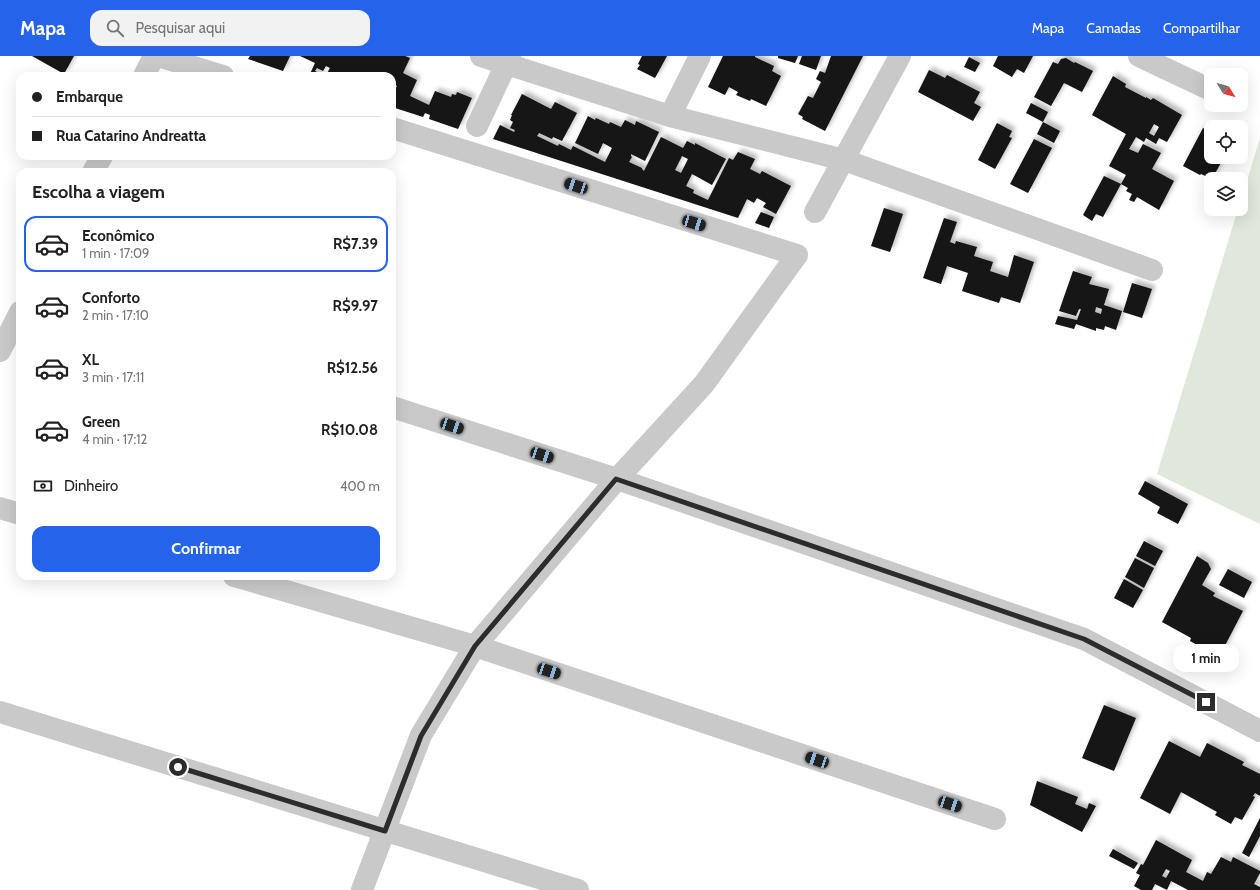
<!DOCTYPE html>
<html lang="pt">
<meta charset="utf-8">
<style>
body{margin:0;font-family:Cabin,sans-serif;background:#f2f2f2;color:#202124;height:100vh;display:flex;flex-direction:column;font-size:15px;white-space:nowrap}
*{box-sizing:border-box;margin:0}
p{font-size:13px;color:#757577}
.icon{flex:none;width:22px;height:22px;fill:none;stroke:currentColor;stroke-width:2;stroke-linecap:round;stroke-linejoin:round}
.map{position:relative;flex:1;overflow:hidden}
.drawer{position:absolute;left:16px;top:112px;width:380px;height:412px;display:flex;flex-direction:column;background:#fff;border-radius:12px;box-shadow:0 4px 16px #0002}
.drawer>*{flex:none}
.banner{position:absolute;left:16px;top:16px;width:380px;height:88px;border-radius:12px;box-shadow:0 4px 16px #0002;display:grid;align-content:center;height:88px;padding:0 16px;background:#fff}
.needle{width:26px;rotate:127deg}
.buttons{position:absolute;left:1204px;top:12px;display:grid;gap:8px}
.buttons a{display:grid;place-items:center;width:44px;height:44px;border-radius:8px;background:#fff;box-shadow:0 4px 16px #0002;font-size:20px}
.end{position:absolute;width:18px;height:18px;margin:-9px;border:5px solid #2c2c2c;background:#fff;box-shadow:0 0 0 2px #fff}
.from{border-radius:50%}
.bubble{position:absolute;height:28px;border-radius:12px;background:#fff;box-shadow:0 4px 16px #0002;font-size:13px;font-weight:700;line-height:28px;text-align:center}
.car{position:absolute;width:12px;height:24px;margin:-12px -6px;border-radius:5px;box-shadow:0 0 3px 1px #0007;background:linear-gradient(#222 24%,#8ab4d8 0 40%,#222 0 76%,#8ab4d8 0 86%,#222 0)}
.banner b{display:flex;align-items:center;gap:14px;height:38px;font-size:15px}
.banner b+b{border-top:1px solid #e0e0e0}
.banner i{width:10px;height:10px;background:#202124}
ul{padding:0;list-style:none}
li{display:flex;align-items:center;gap:12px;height:56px;margin:0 8px 6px;padding:0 8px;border:2px solid transparent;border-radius:12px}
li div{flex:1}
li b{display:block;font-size:15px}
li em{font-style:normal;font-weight:700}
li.active{border-color:#2563eb}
li>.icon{width:36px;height:36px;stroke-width:1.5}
h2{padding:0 16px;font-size:18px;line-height:48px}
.pay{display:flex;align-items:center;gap:10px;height:44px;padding:0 16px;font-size:15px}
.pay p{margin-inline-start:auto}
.cta{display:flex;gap:8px;margin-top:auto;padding:8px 16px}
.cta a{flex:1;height:46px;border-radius:12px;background:#2563eb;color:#fff;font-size:16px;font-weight:700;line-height:46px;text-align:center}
header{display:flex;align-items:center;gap:24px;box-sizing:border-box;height:56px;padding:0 20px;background:#2563eb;color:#fff}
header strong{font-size:19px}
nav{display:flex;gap:22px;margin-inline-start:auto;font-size:14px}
.search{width:280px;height:36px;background:#f2f2f2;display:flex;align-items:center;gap:10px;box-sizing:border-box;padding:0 14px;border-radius:12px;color:#757577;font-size:15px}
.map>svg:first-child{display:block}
</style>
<header>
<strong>Mapa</strong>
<div class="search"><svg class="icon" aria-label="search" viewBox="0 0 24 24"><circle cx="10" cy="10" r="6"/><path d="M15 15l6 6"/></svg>Pesquisar aqui</div>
<nav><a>Mapa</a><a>Camadas</a><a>Compartilhar</a></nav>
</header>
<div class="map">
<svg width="1260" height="834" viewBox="0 0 1260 834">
<defs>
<filter id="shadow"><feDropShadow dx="3.5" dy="-3.5" stdDeviation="2" flood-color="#0004"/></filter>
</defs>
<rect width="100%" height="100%" fill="#fff"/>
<path fill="#dfe8da" d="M 1260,82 L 1260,468 L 1157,418 L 1238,153 L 1241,153 L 1241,144 Z"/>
<path fill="#131313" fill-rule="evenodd" filter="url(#shadow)" d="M 32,0 L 74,0 L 64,18 Z
M 250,0 L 290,0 L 283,15 L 248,3 Z
M 300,0 L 405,0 L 410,2 L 403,17 L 417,24 L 410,40 L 429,49 L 435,35 L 451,41 L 452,38 L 456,39 L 457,36 L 472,42 L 458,73 L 429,63 L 430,59 L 425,57 L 423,61 L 392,51 L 392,38 L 397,30 L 392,27 L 392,20 L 364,20 L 354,17 L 352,20 L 328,20 L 326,19 L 330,12 L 326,10 L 323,15 L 317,12 L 315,15 L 322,18 L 321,20 L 309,20 L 315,7 Z
M 642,0 L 667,0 L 655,22 L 637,13 L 640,9 L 638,8 Z
M 723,0 L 755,0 L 755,1 L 774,10 L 772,15 L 781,20 L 766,50 L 751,43 L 750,45 L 736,39 L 738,36 L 729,31 L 725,39 L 708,31 Z
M 778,0 L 798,0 L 795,7 L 778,2 Z
M 802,0 L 821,0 L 816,14 L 799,8 Z
M 831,0 L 863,0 L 825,75 L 802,63 L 803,61 L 798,58 L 808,40 L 813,42 L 821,26 L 816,23 L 820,15 L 825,17 Z
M 998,0 L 1033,0 L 1024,17 L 1017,13 L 1012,21 L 993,10 Z
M 969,1 L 980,7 L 975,16 L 964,11 Z
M 1066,2 L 1074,7 L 1075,6 L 1093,15 L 1082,36 L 1064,27 L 1051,50 L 1034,41 L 1053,6 L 1058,8 L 1061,3 Z
M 929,14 L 945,22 L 947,19 L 980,36 L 974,47 L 981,51 L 973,65 L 918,36 Z
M 1113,20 L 1126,28 L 1125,31 L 1146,42 L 1146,41 L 1151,44 L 1153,42 L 1182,59 L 1167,86 L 1159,82 L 1156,88 L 1146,82 L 1144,86 L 1136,81 L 1129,93 L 1138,97 L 1143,88 L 1161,97 L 1152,113 L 1174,125 L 1159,154 L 1137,141 L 1134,146 L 1129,144 L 1132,138 L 1126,135 L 1128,132 L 1121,128 L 1103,161 L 1096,158 L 1092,165 L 1083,159 L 1104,120 L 1121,128 L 1126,119 L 1109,110 L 1126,78 L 1092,59 ZM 1154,68 L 1159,71 L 1154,80 L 1149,77 Z
M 522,38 L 551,53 L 555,46 L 577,57 L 562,85 L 553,81 L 552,83 L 539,77 L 537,80 L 558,90 L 559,88 L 571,94 L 573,90 L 605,106 L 612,92 L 603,87 L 598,98 L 575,87 L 588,60 L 595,64 L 596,62 L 609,68 L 610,66 L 621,71 L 625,64 L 635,69 L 636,65 L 659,76 L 645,105 L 631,98 L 631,100 L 632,101 L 629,106 L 642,112 L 642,113 L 644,115 L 661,81 L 683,92 L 687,85 L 695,89 L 695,87 L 726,103 L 712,129 L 692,118 L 686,130 L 694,134 L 693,137 L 708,144 L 729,102 L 733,104 L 738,96 L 755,103 L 750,113 L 760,118 L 762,115 L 791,130 L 776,158 L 763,151 L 766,147 L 757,142 L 754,147 L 747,143 L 738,162 L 493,83 L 500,69 L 514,76 L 515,74 L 510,72 L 513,66 L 510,64 L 512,59 L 511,59 ZM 682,100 L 688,103 L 681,117 L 675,114 Z
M 1031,47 L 1048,56 L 1043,66 L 1026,57 Z
M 1043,66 L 1060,75 L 1054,87 L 1037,78 Z
M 997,67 L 1012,75 L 1009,81 L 1012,82 L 995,113 L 978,104 Z
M 1203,72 L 1211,76 L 1211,101 L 1224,101 L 1212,123 L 1201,118 L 1200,119 L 1183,110 Z
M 1034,83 L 1052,92 L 1028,137 L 1010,128 Z
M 884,152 L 903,158 L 890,196 L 871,190 Z
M 761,156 L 774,161 L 769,172 L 755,167 Z
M 944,162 L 957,166 L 950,186 L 955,188 L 956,185 L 977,191 L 974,200 L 993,206 L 990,215 L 1008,221 L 1014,199 L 1034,206 L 1020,247 L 1001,241 L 999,247 L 962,235 L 968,217 L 947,210 L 941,228 L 923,222 Z
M 1073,215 L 1092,221 L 1089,228 L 1109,233 L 1104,249 L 1122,255 L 1116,274 L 1105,270 L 1104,274 L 1096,272 L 1096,275 L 1076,268 L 1074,273 L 1055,268 L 1058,260 L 1077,264 L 1081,253 L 1079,253 L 1076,260 L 1059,255 ZM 1096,251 L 1102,253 L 1101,258 L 1095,256 Z
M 1132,227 L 1152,233 L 1142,262 L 1123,256 Z
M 1145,425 L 1188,448 L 1178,468 L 1157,457 L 1160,451 L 1138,438 Z
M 1144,485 L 1163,495 L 1155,510 L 1136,500 Z
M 1197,500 L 1208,507 L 1211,513 L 1202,529 L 1215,537 L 1213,540 L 1243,555 L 1219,601 L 1190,585 L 1191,582 L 1162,566 Z
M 1135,502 L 1154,512 L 1144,532 L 1125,521 Z
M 1228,513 L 1252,526 L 1244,542 L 1219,529 Z
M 1124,523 L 1143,534 L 1133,552 L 1114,542 Z
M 1104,649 L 1136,662 L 1114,715 L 1082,702 Z
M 1169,685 L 1200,701 L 1207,687 L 1244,706 L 1242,709 L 1260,718 L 1260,740 L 1255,737 L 1253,740 L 1255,741 L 1242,764 L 1235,761 L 1231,768 L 1215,759 L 1217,756 L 1181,736 L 1170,758 L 1140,742 Z
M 1037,725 L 1078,741 L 1075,748 L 1087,753 L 1089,747 L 1096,750 L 1082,776 L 1030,749 Z
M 1260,762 L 1260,780 L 1249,801 L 1242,797 Z
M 1156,784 L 1192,804 L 1186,816 L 1203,825 L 1207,816 L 1211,818 L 1221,801 L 1231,806 L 1233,801 L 1260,815 L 1260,817 L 1254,828 L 1260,831 L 1260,834 L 1188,834 L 1171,825 L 1167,834 L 1155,828 L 1152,834 L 1141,834 L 1134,830 L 1140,819 L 1136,817 L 1141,808 L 1143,809 ZM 1166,813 L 1170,815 L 1166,822 L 1162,820 Z
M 1113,793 L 1138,807 L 1134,813 L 1109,800 Z"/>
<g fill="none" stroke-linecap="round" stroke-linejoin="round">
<path stroke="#c9c9c9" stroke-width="22" d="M 158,0 L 223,20
M 481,0 L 670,60 L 844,104 L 1152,214
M 1139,0 L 1211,34
M 144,20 L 154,0
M 670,60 L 700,0
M 477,70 L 510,0
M 93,116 L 102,100
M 815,156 L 900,0
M 0,295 L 20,256
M 392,351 L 617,423 L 1084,583 L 1260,675
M 0,452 L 20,458
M 234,520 L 475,590 L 995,763
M 0,656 L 578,834
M 362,834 L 421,679 L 475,590 L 617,423 L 704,328 L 797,199 L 392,72"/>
</g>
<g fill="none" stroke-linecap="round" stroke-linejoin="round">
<path stroke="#2c2c2c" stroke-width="5" d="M 178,711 L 385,775 L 421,680 L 475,590 L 616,423 L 1084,583 L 1206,646"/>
</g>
</svg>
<div class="buttons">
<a><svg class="needle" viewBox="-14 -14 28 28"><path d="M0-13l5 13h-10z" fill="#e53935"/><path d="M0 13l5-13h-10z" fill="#757577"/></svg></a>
<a><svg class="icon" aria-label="locate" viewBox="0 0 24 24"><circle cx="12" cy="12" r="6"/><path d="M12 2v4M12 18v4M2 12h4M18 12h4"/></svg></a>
<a><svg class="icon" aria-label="layers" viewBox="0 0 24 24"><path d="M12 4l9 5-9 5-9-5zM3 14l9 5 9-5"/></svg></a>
</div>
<i class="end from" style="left:178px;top:711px"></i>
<i class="end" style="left:1206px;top:646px"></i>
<div class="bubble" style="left:1173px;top:588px;width:66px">1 min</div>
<i class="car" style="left:576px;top:130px;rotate:288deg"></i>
<i class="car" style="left:694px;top:167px;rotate:107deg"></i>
<i class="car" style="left:452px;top:370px;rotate:108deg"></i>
<i class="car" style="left:542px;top:399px;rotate:108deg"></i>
<i class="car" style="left:549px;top:615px;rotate:108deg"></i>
<i class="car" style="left:817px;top:704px;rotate:289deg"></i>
<i class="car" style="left:950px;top:748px;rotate:108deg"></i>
<div class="banner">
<b><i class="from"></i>Embarque</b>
<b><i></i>Rua Catarino Andreatta</b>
</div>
<section class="drawer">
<h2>Escolha a viagem</h2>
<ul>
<li class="active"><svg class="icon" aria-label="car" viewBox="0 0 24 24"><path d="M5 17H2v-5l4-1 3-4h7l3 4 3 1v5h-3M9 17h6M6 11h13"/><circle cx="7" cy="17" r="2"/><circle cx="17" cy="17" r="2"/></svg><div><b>Econômico</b><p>1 min · 17:09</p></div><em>R$7.39</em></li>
<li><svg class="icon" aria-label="car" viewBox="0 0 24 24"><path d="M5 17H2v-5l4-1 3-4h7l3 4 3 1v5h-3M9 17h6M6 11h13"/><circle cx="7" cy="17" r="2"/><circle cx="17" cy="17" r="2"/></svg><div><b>Conforto</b><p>2 min · 17:10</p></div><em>R$9.97</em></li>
<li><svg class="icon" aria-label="car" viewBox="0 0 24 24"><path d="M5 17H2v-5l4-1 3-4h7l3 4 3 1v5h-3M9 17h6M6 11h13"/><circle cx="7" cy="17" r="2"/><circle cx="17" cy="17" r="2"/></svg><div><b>XL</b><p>3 min · 17:11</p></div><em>R$12.56</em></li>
<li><svg class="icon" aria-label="car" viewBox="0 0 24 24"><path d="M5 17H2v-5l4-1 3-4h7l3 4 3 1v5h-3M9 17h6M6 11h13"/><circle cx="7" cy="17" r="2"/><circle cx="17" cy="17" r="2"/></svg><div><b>Green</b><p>4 min · 17:12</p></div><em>R$10.08</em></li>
</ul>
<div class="pay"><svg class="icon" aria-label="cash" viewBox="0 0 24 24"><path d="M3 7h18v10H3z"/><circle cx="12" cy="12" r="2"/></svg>Dinheiro<p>400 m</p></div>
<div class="cta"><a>Confirmar</a></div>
</section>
</div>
